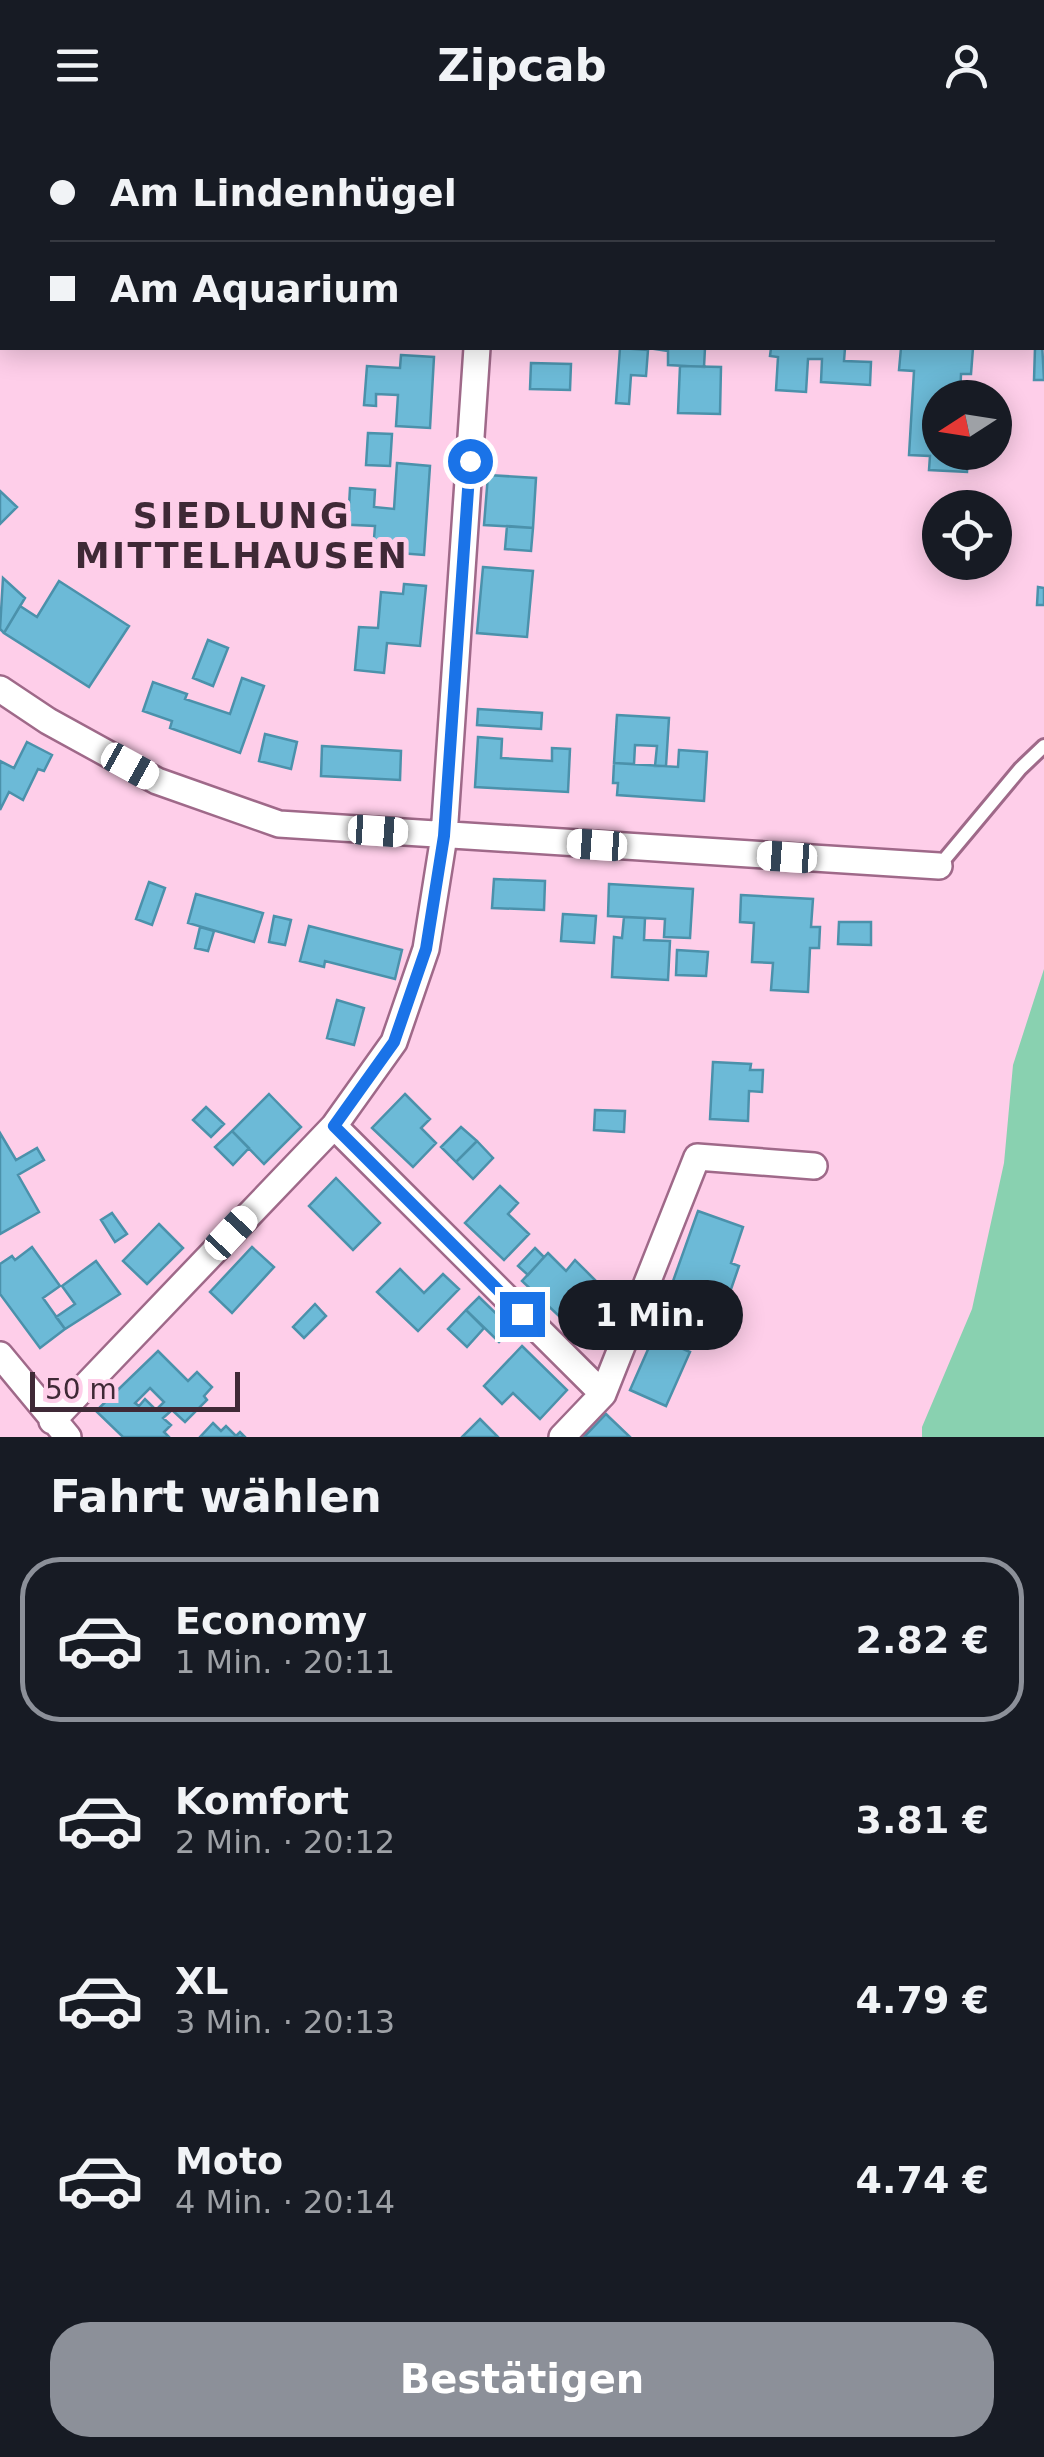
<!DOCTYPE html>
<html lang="de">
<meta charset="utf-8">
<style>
body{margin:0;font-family:"DejaVu Sans",sans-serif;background:#242831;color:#f1f3f6;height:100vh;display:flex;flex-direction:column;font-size:38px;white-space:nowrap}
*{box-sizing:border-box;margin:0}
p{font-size:32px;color:#9ea1a6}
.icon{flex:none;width:55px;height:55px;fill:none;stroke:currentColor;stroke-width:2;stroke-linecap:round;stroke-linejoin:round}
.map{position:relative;height:1307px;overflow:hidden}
.details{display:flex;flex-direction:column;background:#171b24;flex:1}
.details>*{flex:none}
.banner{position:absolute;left:0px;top:0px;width:1045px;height:220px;box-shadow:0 5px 25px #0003;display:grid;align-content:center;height:220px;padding:0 50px;background:#171b24}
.needle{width:65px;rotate:258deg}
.buttons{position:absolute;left:922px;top:250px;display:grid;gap:20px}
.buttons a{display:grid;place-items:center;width:90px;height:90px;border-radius:50%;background:#171b24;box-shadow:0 5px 25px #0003;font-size:50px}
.scale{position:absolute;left:30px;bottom:25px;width:210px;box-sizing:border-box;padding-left:10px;border:5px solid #3f2936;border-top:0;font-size:28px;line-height:35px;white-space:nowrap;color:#3f2936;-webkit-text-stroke:8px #fecee9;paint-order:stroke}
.end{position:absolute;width:45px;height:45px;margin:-22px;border:12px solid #1a73e8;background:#fff;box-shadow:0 0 0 5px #fff}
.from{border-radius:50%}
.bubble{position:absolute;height:70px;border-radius:35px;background:#171b24;box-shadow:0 5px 25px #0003;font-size:32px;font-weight:700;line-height:70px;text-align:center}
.car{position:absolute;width:30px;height:60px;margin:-30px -15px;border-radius:12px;box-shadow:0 0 8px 2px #0007;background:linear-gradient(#fff 24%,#345 0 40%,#fff 0 76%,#345 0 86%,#fff 0)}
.banner b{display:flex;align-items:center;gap:35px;height:95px;font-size:38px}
.banner b+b{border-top:2px solid #363941}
.banner i{width:25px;height:25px;background:#f1f3f6}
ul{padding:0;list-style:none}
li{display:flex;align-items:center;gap:30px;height:165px;margin:0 20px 15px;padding:0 30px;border:5px solid transparent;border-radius:40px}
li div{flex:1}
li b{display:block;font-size:38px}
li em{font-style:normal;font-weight:700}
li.active{border-color:#8c9099}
li>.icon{width:90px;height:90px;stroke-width:1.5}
h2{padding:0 50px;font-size:45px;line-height:120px}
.cta{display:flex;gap:20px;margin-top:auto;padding:20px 50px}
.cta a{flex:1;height:115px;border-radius:40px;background:#8c9099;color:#fff;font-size:40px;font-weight:700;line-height:115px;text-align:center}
header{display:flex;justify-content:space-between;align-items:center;height:130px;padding:0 50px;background:#171b24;font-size:45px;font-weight:700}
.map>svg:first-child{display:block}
</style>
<header><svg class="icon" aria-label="menu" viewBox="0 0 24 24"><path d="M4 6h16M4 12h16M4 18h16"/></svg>Zipcab<svg class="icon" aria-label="person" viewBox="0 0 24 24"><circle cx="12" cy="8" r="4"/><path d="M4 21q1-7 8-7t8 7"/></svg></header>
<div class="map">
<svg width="1044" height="1307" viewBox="0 0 1044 1307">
<rect width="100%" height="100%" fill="#fecee9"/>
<path fill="#89d1b0" d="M 1044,839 L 1044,1307 L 922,1307 L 922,1297 L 972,1179 L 1004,1033 L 1013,935 Z"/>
<path fill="#6cbad7" stroke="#4b91ab" stroke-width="2.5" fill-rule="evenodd" d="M 383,0 L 453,0 L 383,2 Z
M 1042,213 L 1044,250 L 1034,250 L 1035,218 L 1042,218 Z
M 620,218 L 648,220 L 646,246 L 631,245 L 629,274 L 616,273 Z
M 648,218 L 705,218 L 704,237 L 668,235 L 668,221 Z
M 771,218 L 845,218 L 844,231 L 871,232 L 870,255 L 821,252 L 822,229 L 808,229 L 806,262 L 776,260 L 778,227 L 770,226 Z
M 901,218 L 973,218 L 971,244 L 961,244 L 960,268 L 940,268 L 940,322 L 968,322 L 967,342 L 929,340 L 930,326 L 909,325 L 914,241 L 899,240 Z
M 401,225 L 434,227 L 430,298 L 396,296 L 398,265 L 376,264 L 376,276 L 364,275 L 367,236 L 400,238 Z
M 531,233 L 571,234 L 570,260 L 530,259 Z
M 680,236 L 721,237 L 720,284 L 678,283 Z
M 368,303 L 392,304 L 390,336 L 366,335 Z
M 397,333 L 430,336 L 424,425 L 373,421 L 375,396 L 333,394 L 334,374 L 349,376 L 350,358 L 375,360 L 374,377 L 394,379 Z
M 488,345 L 536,348 L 533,398 L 484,395 Z
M 0,361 L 17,377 L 0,394 Z
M 507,396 L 533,398 L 531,421 L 505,419 Z
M 483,437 L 533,441 L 527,507 L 477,503 Z
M 3,448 L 25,468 L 4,503 L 0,499 Z
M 59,451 L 129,496 L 89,557 L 4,503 L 20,476 L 37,487 Z
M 404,454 L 426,456 L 420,516 L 387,513 L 384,543 L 355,540 L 359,497 L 378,498 L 381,462 L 403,464 Z
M 1038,457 L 1044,458 L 1044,475 L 1037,475 Z
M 208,510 L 228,518 L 213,556 L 193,548 Z
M 242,548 L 264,556 L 240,623 L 170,598 L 172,591 L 143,581 L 153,552 L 187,564 L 185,569 L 230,584 Z
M 478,579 L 542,583 L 541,599 L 477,595 Z
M 617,585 L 669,588 L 666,636 L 655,636 L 657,616 L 635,615 L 634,634 L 614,633 Z
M 265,604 L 297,612 L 291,639 L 259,631 Z
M 478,607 L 502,609 L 501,628 L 552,631 L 552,618 L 570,619 L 568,662 L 475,657 Z
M 27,612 L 52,625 L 44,641 L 38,639 L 23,670 L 9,662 L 0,680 L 0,631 L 14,638 Z
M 322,616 L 401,621 L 400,650 L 321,646 Z
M 679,620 L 707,622 L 704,671 L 617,665 L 618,653 L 613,653 L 614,633 L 678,637 Z
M 494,749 L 545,751 L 544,780 L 492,778 Z
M 149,752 L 165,758 L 152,795 L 136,789 Z
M 609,754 L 693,759 L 690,808 L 664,807 L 665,789 L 608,786 Z
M 196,764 L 263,783 L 254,812 L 188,793 Z
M 741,765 L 813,769 L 811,797 L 820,797 L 819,818 L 810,818 L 808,862 L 771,860 L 773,833 L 752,832 L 754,793 L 740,792 Z
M 563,784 L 596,786 L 594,813 L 561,811 Z
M 274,786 L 291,790 L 285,815 L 269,812 Z
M 624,787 L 645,788 L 644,810 L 670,811 L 668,850 L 612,847 L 614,807 L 622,808 Z
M 839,792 L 871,792 L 871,815 L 838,814 Z
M 309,796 L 402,820 L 395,849 L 325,831 L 324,837 L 300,831 Z
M 200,797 L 214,801 L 208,821 L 195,818 Z
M 677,820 L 708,822 L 706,846 L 676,845 Z
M 337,870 L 364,878 L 354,915 L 327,908 Z
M 713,932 L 751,934 L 750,940 L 763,940 L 762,962 L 749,961 L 748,991 L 710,989 Z
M 269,964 L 301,997 L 264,1034 L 232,1001 Z
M 405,964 L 430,989 L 421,998 L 436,1013 L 413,1037 L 372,998 Z
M 206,977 L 224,994 L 211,1007 L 193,990 Z
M 595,980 L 625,981 L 624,1002 L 594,1000 Z
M 461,997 L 477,1011 L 456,1032 L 441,1017 Z
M 232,1001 L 249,1018 L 233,1035 L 215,1017 Z
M 0,1003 L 16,1030 L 37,1018 L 44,1030 L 18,1045 L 39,1082 L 0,1104 Z
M 477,1011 L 493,1028 L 473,1049 L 456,1032 Z
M 336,1048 L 380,1093 L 353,1120 L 309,1076 Z
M 500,1056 L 518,1073 L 508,1084 L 529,1104 L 504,1130 L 465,1093 Z
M 698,1081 L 743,1097 L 731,1133 L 739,1136 L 728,1168 L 719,1165 L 707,1199 L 662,1182 Z
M 112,1083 L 127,1104 L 115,1112 L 101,1090 Z
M 159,1094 L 183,1118 L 147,1154 L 123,1131 Z
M 32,1117 L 60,1156 L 43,1168 L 65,1199 L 40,1218 L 0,1164 L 0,1134 L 12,1126 L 15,1130 Z
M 252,1117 L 274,1137 L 232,1183 L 210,1162 Z
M 535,1118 L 544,1127 L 528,1145 L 518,1136 Z
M 548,1123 L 566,1141 L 575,1130 L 595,1150 L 560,1187 L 522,1151 Z
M 96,1131 L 120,1164 L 65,1199 L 56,1187 L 75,1174 L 62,1156 Z
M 400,1139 L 424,1163 L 443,1144 L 459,1159 L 418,1201 L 377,1162 Z
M 479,1167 L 512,1199 L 499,1212 L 466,1180 Z
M 315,1174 L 326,1186 L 304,1208 L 293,1197 Z
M 466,1180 L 484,1198 L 467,1217 L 448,1199 Z
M 654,1206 L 690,1222 L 666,1276 L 630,1260 Z
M 522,1216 L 567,1260 L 540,1289 L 513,1263 L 502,1274 L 484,1256 Z
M 158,1221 L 188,1251 L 197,1242 L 212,1257 L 204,1266 L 207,1270 L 185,1292 L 172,1280 L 163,1288 L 171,1295 L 164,1302 L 169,1307 L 123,1307 L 96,1281 ZM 150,1258 L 164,1272 L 156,1280 L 145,1269 L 139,1276 L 135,1273 Z
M 606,1284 L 609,1287 L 630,1307 L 584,1307 Z
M 480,1289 L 498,1307 L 462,1307 Z
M 213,1293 L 221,1301 L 226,1296 L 236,1306 L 240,1302 L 245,1307 L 200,1307 Z"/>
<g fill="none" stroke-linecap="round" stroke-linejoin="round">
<defs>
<path id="service" d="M 939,736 L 1020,639 L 1044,616"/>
<path id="minor" d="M 493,2 L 493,0
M 1042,167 L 1044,167
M 0,559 L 48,591 L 157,651 L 279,694 L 939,736
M 334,996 L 603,1264
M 0,1225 L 68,1307
M 52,1291 L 334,996 L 394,912 L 426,819 L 444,706 L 477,218
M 562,1307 L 603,1264 L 697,1027 L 814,1036"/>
</defs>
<use href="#service" stroke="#9f6989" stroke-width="18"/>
<use href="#minor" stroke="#9f6989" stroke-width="30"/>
<use href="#service" stroke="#fff" stroke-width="12"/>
<use href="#minor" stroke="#fff" stroke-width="25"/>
</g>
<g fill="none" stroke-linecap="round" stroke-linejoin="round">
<path stroke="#1a73e8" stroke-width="12" d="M 470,331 L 444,706 L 426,819 L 394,912 L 334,996 L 522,1184"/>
</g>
<g text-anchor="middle" stroke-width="10" stroke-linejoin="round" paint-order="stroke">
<g font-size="35" font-weight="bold" letter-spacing="2.5" fill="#3f2936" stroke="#fecee9">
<text x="242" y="398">SIEDLUNG<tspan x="242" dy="40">MITTELHAUSEN</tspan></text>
</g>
</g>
</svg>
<div class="buttons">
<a><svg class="needle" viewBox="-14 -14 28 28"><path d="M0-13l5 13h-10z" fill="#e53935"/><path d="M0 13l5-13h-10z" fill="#9ea1a6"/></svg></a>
<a><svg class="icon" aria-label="locate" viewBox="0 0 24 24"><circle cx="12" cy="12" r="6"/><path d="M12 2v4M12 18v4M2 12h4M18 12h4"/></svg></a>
</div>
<div class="scale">50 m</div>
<i class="end from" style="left:470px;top:331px"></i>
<i class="end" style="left:522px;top:1184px"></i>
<div class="bubble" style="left:558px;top:1150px;width:185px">1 Min.</div>
<i class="car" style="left:130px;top:636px;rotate:119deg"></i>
<i class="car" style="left:378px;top:701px;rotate:94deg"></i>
<i class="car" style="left:597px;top:715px;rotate:274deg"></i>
<i class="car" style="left:787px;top:727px;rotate:274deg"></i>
<i class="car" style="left:231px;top:1103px;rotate:43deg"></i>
<div class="banner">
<b><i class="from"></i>Am Lindenhügel</b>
<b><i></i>Am Aquarium</b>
</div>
</div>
<section class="details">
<h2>Fahrt wählen</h2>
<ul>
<li class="active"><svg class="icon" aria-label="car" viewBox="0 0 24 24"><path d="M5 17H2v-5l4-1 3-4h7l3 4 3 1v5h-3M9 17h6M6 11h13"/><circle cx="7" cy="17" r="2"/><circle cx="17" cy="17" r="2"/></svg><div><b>Economy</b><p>1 Min. · 20:11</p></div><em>2.82 €</em></li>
<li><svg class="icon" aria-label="car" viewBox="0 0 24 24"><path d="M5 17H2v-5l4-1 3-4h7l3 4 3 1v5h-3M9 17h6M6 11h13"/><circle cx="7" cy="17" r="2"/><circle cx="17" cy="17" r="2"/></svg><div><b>Komfort</b><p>2 Min. · 20:12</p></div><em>3.81 €</em></li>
<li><svg class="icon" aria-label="car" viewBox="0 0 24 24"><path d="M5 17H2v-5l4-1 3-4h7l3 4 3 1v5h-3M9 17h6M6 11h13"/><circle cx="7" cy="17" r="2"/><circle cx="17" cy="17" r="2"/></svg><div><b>XL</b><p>3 Min. · 20:13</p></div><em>4.79 €</em></li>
<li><svg class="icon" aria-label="car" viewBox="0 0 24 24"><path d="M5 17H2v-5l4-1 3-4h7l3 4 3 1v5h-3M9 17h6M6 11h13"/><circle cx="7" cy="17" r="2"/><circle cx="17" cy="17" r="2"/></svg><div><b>Moto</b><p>4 Min. · 20:14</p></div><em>4.74 €</em></li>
</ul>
<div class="cta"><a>Bestätigen</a></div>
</section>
